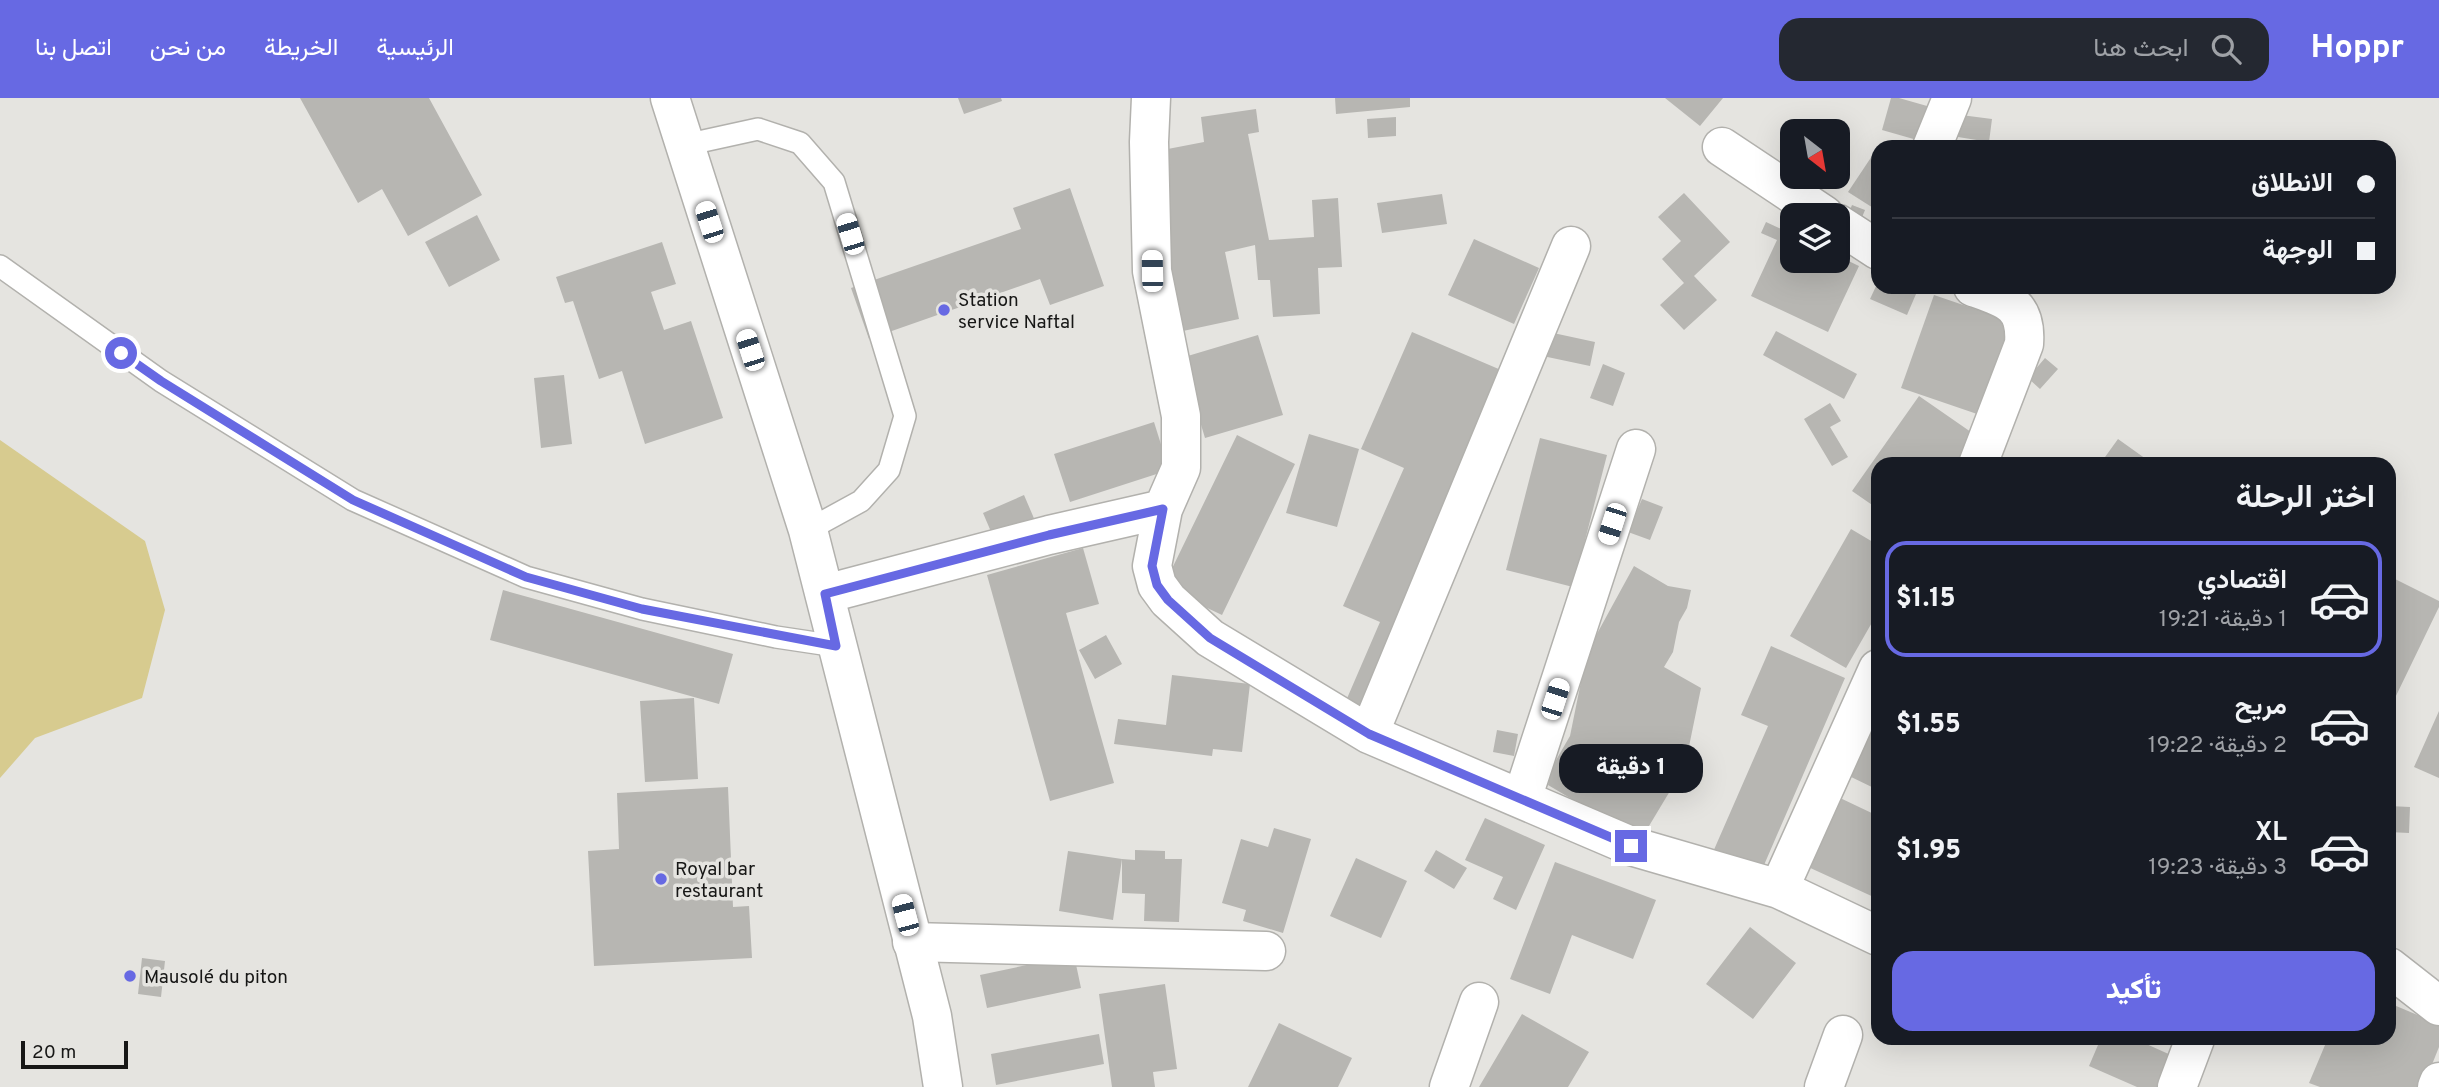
<!DOCTYPE html>
<html lang="ar">
<meta charset="utf-8">
<style>
body{margin:0;font-family:Overpass,Vazirmatn,sans-serif;background:#242831;color:#f1f3f6;direction:rtl;height:100vh;display:flex;flex-direction:column;font-size:26px;white-space:nowrap}
*{box-sizing:border-box;margin:0}
p{font-size:23px;color:#9ea1a6}
.icon{flex:none;width:38px;height:38px;fill:none;stroke:currentColor;stroke-width:2;stroke-linecap:round;stroke-linejoin:round}
.map{position:relative;flex:1;overflow:hidden;direction:ltr}
.drawer{position:absolute;left:1871px;top:359px;width:525px;height:588px;display:flex;flex-direction:column;background:#171b24;border-radius:21px;box-shadow:0 7px 28px #0002;direction:rtl}
.drawer>*{flex:none}
.guide{position:absolute;left:1871px;top:42px;width:525px;height:154px;border-radius:21px;box-shadow:0 7px 28px #0002;direction:rtl;display:grid;align-content:center;height:154px;padding:0 21px;background:#171b24}
.needle{width:46px;rotate:149deg}
.tools{position:absolute;left:1780px;top:21px;display:grid;gap:14px}
.tools a{display:grid;place-items:center;width:70px;height:70px;border-radius:14px;background:#171b24;box-shadow:0 7px 28px #0002;font-size:35px}
.scale{position:absolute;left:21px;bottom:18px;width:107px;box-sizing:border-box;padding-left:7px;border:4px solid #171716;border-top:0;font-size:19px;line-height:24px;white-space:nowrap;color:#171716;-webkit-text-stroke:5px #e5e4e0;paint-order:stroke}
.end{position:absolute;width:32px;height:32px;margin:-16px;border:9px solid #6769e3;background:#fff;box-shadow:0 0 0 4px #fff}
.from{border-radius:50%}
.bubble{position:absolute;height:49px;border-radius:21px;background:#171b24;box-shadow:0 7px 28px #0002;font-size:23px;font-weight:800;line-height:49px;text-align:center;direction:rtl}
.car{position:absolute;width:21px;height:42px;margin:-21px -10px;border-radius:9px;box-shadow:0 0 5px 2px #0007;background:linear-gradient(#fff 24%,#345 0 40%,#fff 0 76%,#345 0 86%,#fff 0)}
.guide b{display:flex;align-items:center;gap:24px;height:66px;font-size:26px}
.guide b+b{border-top:2px solid #363941}
.guide i{width:18px;height:18px;background:#f1f3f6}
ul{padding:0;list-style:none}
li{display:flex;align-items:center;gap:21px;height:116px;margin:0 14px 10px;padding:0 7px;border:4px solid transparent;border-radius:21px}
li div{flex:1}
li b{display:block;font-size:26px}
li em{font-style:normal;font-weight:800}
li.current{border-color:#6769e3}
li>.icon{width:63px;height:63px;stroke-width:1.5}
h2{padding:0 21px;font-size:32px;line-height:84px}
.action{display:flex;gap:14px;margin-top:auto;padding:14px 21px}
.action a{flex:1;height:80px;border-radius:21px;background:#6769e3;color:#fff;font-size:28px;font-weight:800;line-height:80px;text-align:center}
header{display:flex;align-items:center;gap:42px;box-sizing:border-box;height:98px;padding:0 35px;background:#6769e3;color:#fff}
header strong{font-size:33px}
nav{display:flex;gap:38px;margin-inline-start:auto;font-size:24px}
.search{width:490px;height:63px;background:#242831;display:flex;align-items:center;gap:18px;box-sizing:border-box;padding:0 24px;border-radius:21px;color:#9ea1a6;font-size:26px}
.map>svg:first-child{display:block}
</style>
<header>
<strong>Hoppr</strong>
<div class="search"><svg class="icon" aria-label="search" viewBox="0 0 24 24"><circle cx="10" cy="10" r="6"/><path d="M15 15l6 6"/></svg>ابحث هنا</div>
<nav><a>الرئيسية</a><a>الخريطة</a><a>من نحن</a><a>اتصل بنا</a></nav>
</header>
<div class="map">
<svg width="2439" height="989" viewBox="0 0 2439 989">
<rect width="100%" height="100%" fill="#e5e4e0"/>
<path fill="#d7cb8f" d="M 0,342 L 145,443 L 165,512 L 142,600 L 35,640 L 0,680 Z"/>
<path fill="#b7b6b2" d="M 300,0 L 429,0 L 482,97 L 408,138 L 382,91 L 358,105 Z
M 958,0 L 1001,0 L 1002,3 L 964,16 Z
M 1335,0 L 1410,0 L 1410,9 L 1336,16 Z
M 1665,0 L 1723,0 L 1700,28 Z
M 1891,0 L 1899,0 L 1934,10 L 1924,44 L 1882,32 Z
M 1256,11 L 1259,34 L 1248,36 L 1269,142 L 1314,139 L 1312,102 L 1338,100 L 1342,169 L 1318,170 L 1320,216 L 1273,219 L 1270,182 L 1258,182 L 1255,147 L 1225,154 L 1239,221 L 1183,233 L 1147,55 L 1204,44 L 1201,19 Z
M 1961,17 L 1992,21 L 1989,44 L 1958,39 Z
M 1396,19 L 1396,38 L 1368,40 L 1367,21 Z
M 1878,49 L 1878,113 L 1848,94 Z
M 1070,90 L 1104,188 L 1050,207 L 1040,181 L 869,241 L 851,190 L 1021,131 L 1013,110 Z
M 1684,95 L 1730,144 L 1694,178 L 1717,202 L 1684,232 L 1660,207 L 1684,185 L 1662,161 L 1681,143 L 1658,119 Z
M 1442,96 L 1447,126 L 1382,135 L 1377,105 Z
M 1852,107 L 1865,112 L 1856,134 L 1843,128 Z
M 477,117 L 500,162 L 449,189 L 425,144 Z
M 1766,124 L 1792,136 L 1792,163 L 1838,163 L 1838,158 L 1859,168 L 1828,234 L 1751,198 L 1777,142 L 1761,135 Z
M 1474,141 L 1539,170 L 1514,226 L 1448,197 Z
M 662,144 L 676,186 L 651,194 L 664,232 L 691,223 L 723,320 L 645,346 L 622,273 L 599,281 L 573,203 L 565,205 L 556,179 Z
M 1878,184 L 1878,189 L 1919,189 L 1907,217 L 1870,201 Z
M 1934,197 L 2013,224 L 1980,317 L 1901,290 Z
M 1544,233 L 1595,244 L 1590,268 L 1538,257 Z
M 1776,233 L 1857,276 L 1844,301 L 1763,257 Z
M 1412,234 L 1508,275 L 1358,619 L 1342,612 L 1380,524 L 1343,508 L 1404,370 L 1361,351 Z
M 1258,237 L 1283,317 L 1205,340 L 1181,260 Z
M 2045,260 L 2058,271 L 2040,291 L 2028,280 Z
M 1603,266 L 1625,275 L 1613,308 L 1590,300 Z
M 564,277 L 572,346 L 541,350 L 534,280 Z
M 1919,298 L 1981,341 L 1964,366 L 1878,366 L 1878,411 L 1852,393 Z
M 1830,305 L 1841,323 L 1830,329 L 1848,359 L 1832,368 L 1804,321 Z
M 1154,324 L 1169,372 L 1070,404 L 1054,356 Z
M 1309,336 L 1359,351 L 1337,429 L 1286,415 Z
M 1237,337 L 1295,366 L 1222,517 L 1163,489 Z
M 1540,340 L 1607,357 L 1573,489 L 1506,472 Z
M 2118,341 L 2153,366 L 2100,366 Z
M 1024,397 L 1036,425 L 995,443 L 983,415 Z
M 1642,401 L 1663,409 L 1650,442 L 1628,434 Z
M 1851,431 L 1878,447 L 1878,514 L 1846,570 L 1790,538 Z
M 1083,450 L 1099,506 L 1066,515 L 1114,685 L 1050,703 L 987,477 Z
M 1634,468 L 1668,488 L 1691,492 L 1687,510 L 1679,524 L 1673,554 L 1664,569 L 1701,590 L 1685,668 L 1637,748 L 1619,729 L 1548,687 L 1552,669 L 1570,638 L 1587,554 Z
M 2389,478 L 2439,503 L 2439,509 L 2394,602 L 2389,599 Z
M 503,492 L 733,556 L 719,606 L 490,542 Z
M 1106,537 L 1122,566 L 1095,581 L 1079,552 Z
M 1771,548 L 1845,580 L 1761,774 L 1713,754 L 1768,628 L 1741,617 Z
M 1172,577 L 1250,586 L 1242,654 L 1213,651 L 1212,658 L 1114,646 L 1118,621 L 1166,627 Z
M 694,600 L 698,681 L 645,684 L 640,603 Z
M 1878,610 L 1878,692 L 1847,677 Z
M 2439,613 L 2439,680 L 2414,669 Z
M 1497,632 L 1518,636 L 1514,658 L 1493,654 Z
M 728,689 L 733,809 L 749,808 L 752,860 L 594,868 L 588,753 L 619,751 L 617,695 Z
M 1838,699 L 1878,718 L 1878,801 L 1806,768 Z
M 2389,708 L 2410,709 L 2409,735 L 2389,734 Z
M 1485,720 L 1545,747 L 1516,812 L 1493,801 L 1503,779 L 1465,762 Z
M 1274,730 L 1311,741 L 1283,835 L 1243,823 L 1246,812 L 1222,805 L 1241,741 L 1268,749 Z
M 1135,752 L 1165,753 L 1165,761 L 1182,761 L 1179,824 L 1144,823 L 1145,796 L 1122,795 L 1122,761 L 1135,762 Z
M 1436,752 L 1467,770 L 1454,791 L 1424,773 Z
M 1068,753 L 1122,761 L 1113,822 L 1059,813 Z
M 1356,760 L 1407,783 L 1381,840 L 1330,818 Z
M 1555,764 L 1656,802 L 1633,861 L 1572,837 L 1550,896 L 1510,881 Z
M 1750,829 L 1796,865 L 1753,921 L 1706,886 Z
M 1074,857 L 1081,890 L 987,910 L 980,877 Z
M 142,860 L 165,863 L 161,899 L 138,896 Z
M 1165,886 L 1177,971 L 1153,974 L 1155,989 L 1112,989 L 1099,896 Z
M 2389,905 L 2439,926 L 2439,949 L 2423,989 L 2320,989 L 2309,985 L 2328,940 L 2389,940 Z
M 1522,916 L 1589,954 L 1568,989 L 1479,989 Z
M 1279,925 L 1352,960 L 1338,989 L 1248,989 Z
M 1099,936 L 1104,966 L 996,987 L 991,956 Z
M 2101,940 L 2133,940 L 2173,958 L 2159,989 L 2137,989 L 2089,968 Z"/>
<g fill="none" stroke-linecap="round" stroke-linejoin="round">
<defs>
<path id="service" d="M 685,47 L 758,31 L 800,45 L 834,84 L 905,318 L 889,372 L 861,403 L 808,432
M 0,168 L 161,283 L 353,402 L 526,479 L 642,511 L 776,539 L 836,548"/>
<path id="minor" d="M 1151,0 L 1149,44 L 1152,173 L 1181,318 L 1181,370 L 1163,411 L 1152,468 L 1157,487 L 1168,502 L 1210,540 L 1369,636 L 1631,748 L 1779,791 L 1878,838
M 1722,49 L 1824,117
M 1932,49 L 1952,0
M 1838,126 L 1878,152
M 1973,189 C 2007,201 2027,206 2024,246 L 1978,366
M 825,496 L 1049,437 L 1163,411
M 1369,636 L 1571,148
M 1522,701 L 1636,351
M 1779,791 L 1878,571
M 912,844 L 1266,853
M 2389,869 L 2439,908
M 1449,989 L 1479,904
M 1824,989 L 1843,937
M 2177,989 L 2195,941
M 2437,989 L 2439,984"/>
<path id="primary" d="M 670,0 L 808,432 L 932,918 L 943,989"/>
</defs>
<use href="#service" stroke="#b2b1ad" stroke-width="24"/>
<use href="#minor" stroke="#b2b1ad" stroke-width="41"/>
<use href="#primary" stroke="#b2b1ad" stroke-width="41"/>
<use href="#service" stroke="#fff" stroke-width="21"/>
<use href="#minor" stroke="#fff" stroke-width="38"/>
<use href="#primary" stroke="#fff" stroke-width="38"/>
</g>
<g fill="none" stroke-linecap="round" stroke-linejoin="round">
<path stroke="#6769e3" stroke-width="9" d="M 121,255 L 161,283 L 353,402 L 526,479 L 642,511 L 836,548 L 825,496 L 1049,437 L 1163,411 L 1152,468 L 1157,487 L 1168,502 L 1210,540 L 1369,636 L 1631,748"/>
</g>
<g fill="#6769e3" stroke="#e5e4e0" stroke-width="2.5">
<circle cx="944" cy="212" r="7"/>
<circle cx="661" cy="781" r="7"/>
<circle cx="130" cy="878" r="7"/>
</g>
<g text-anchor="middle" stroke-width="7" stroke-linejoin="round" paint-order="stroke">
<g font-size="19" fill="#171716" stroke="#e5e4e0" text-anchor="start">
<text x="958" y="208">Station<tspan x="958" dy="22">service Naftal</tspan></text>
<text x="675" y="777">Royal bar<tspan x="675" dy="22">restaurant</tspan></text>
<text x="144" y="885">Mausolé du piton</text>
</g>
</g>
</svg>
<div class="tools">
<a><svg class="needle" viewBox="-14 -14 28 28"><path d="M0-13l5 13h-10z" fill="#e53935"/><path d="M0 13l5-13h-10z" fill="#9ea1a6"/></svg></a>
<a><svg class="icon" aria-label="layers" viewBox="0 0 24 24"><path d="M12 4l9 5-9 5-9-5zM3 14l9 5 9-5"/></svg></a>
</div>
<div class="scale">20 m</div>
<i class="end from" style="left:121px;top:255px"></i>
<i class="end" style="left:1631px;top:748px"></i>
<div class="bubble" style="left:1559px;top:646px;width:144px">1 دقيقة</div>
<i class="car" style="left:709px;top:124px;rotate:342deg"></i>
<i class="car" style="left:850px;top:136px;rotate:343deg"></i>
<i class="car" style="left:1152px;top:173px;rotate:359deg"></i>
<i class="car" style="left:750px;top:252px;rotate:342deg"></i>
<i class="car" style="left:1612px;top:426px;rotate:198deg"></i>
<i class="car" style="left:1555px;top:601px;rotate:18deg"></i>
<i class="car" style="left:905px;top:817px;rotate:345deg"></i>
<div class="guide">
<b><i class="from"></i>الانطلاق</b>
<b><i></i>الوجهة</b>
</div>
<section class="drawer">
<h2>اختر الرحلة</h2>
<ul>
<li class="current"><svg class="icon" aria-label="car" viewBox="0 0 24 24"><path d="M5 17H2v-5l4-1 3-4h7l3 4 3 1v5h-3M9 17h6M6 11h13"/><circle cx="7" cy="17" r="2"/><circle cx="17" cy="17" r="2"/></svg><div><b>اقتصادي</b><p>1 دقيقة · 19:21</p></div><em>$1.15</em></li>
<li><svg class="icon" aria-label="car" viewBox="0 0 24 24"><path d="M5 17H2v-5l4-1 3-4h7l3 4 3 1v5h-3M9 17h6M6 11h13"/><circle cx="7" cy="17" r="2"/><circle cx="17" cy="17" r="2"/></svg><div><b>مريح</b><p>2 دقيقة · 19:22</p></div><em>$1.55</em></li>
<li><svg class="icon" aria-label="car" viewBox="0 0 24 24"><path d="M5 17H2v-5l4-1 3-4h7l3 4 3 1v5h-3M9 17h6M6 11h13"/><circle cx="7" cy="17" r="2"/><circle cx="17" cy="17" r="2"/></svg><div><b>XL</b><p>3 دقيقة · 19:23</p></div><em>$1.95</em></li>
</ul>
<div class="action"><a>تأكيد</a></div>
</section>
</div>
